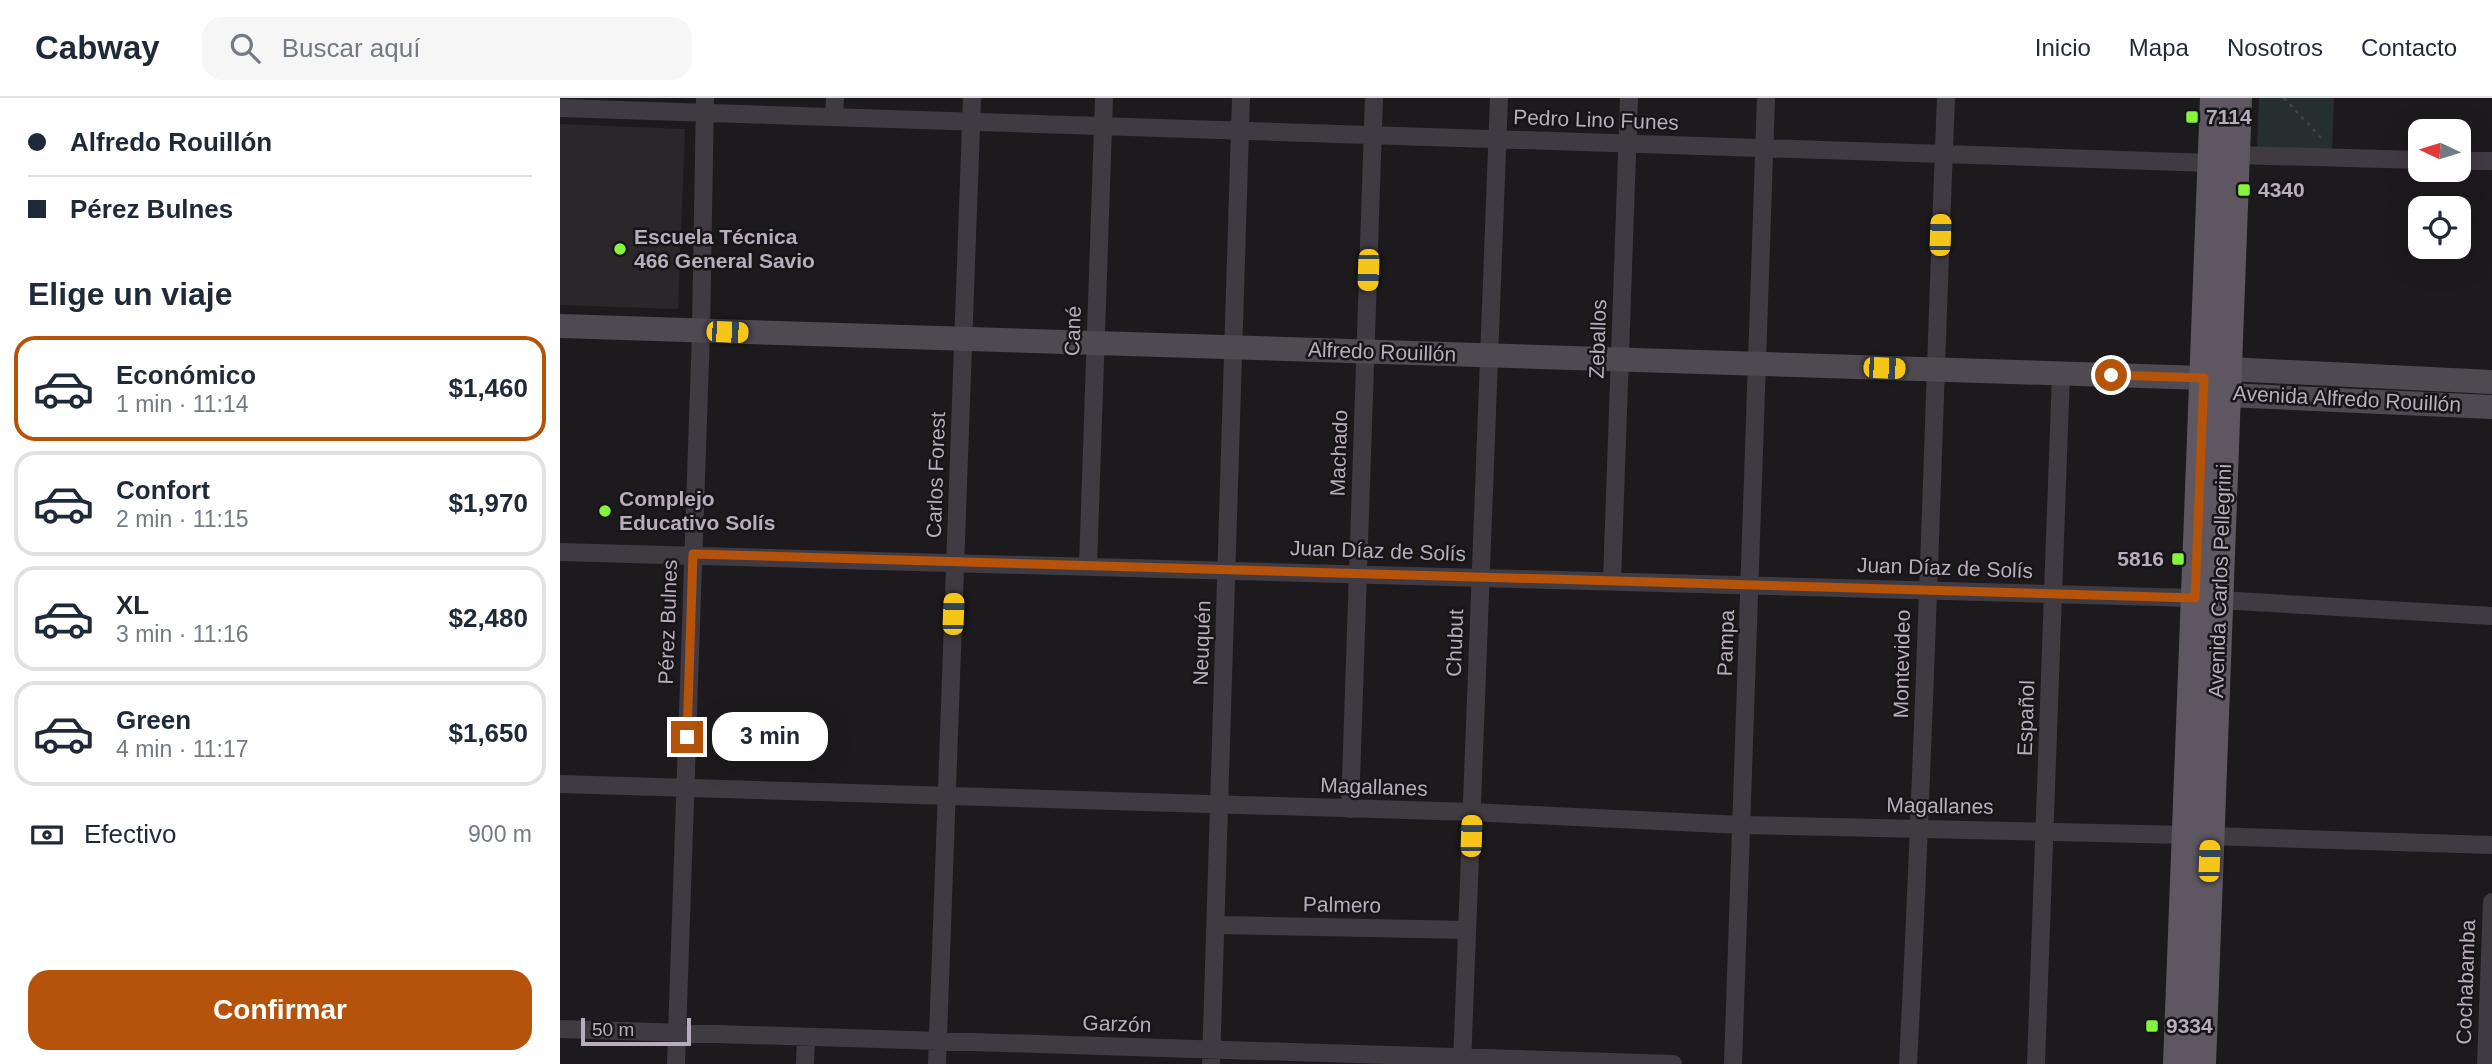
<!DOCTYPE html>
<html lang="es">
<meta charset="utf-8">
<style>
body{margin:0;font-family:Helvetica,sans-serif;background:#f6f6f7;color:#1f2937;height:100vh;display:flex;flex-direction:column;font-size:26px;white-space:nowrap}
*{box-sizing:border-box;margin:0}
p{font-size:23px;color:#747a83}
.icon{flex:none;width:38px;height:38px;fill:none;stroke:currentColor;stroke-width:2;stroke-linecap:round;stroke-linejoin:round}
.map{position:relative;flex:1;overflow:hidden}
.panel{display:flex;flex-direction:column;background:#fff;width:560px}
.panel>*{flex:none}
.hud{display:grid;align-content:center;height:154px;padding:0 28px;background:#fff}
.needle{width:46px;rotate:274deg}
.buttons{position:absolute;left:1848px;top:21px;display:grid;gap:14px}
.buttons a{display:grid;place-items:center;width:63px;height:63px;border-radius:14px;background:#fff;box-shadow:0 7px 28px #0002;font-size:35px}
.scale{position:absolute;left:21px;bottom:18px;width:110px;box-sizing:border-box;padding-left:7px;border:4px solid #b7adbc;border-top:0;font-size:19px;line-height:24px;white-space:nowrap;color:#b7adbc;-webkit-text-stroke:5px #181518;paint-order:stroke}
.end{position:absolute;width:32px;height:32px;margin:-16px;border:9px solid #b45309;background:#fff;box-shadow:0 0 0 4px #fff}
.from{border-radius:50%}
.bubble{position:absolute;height:49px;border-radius:21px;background:#fff;box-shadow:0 7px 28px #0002;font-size:23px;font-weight:800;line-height:49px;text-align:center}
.car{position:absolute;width:21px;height:42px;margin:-21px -10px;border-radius:9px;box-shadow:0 0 5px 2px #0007;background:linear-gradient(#f5c518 24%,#345 0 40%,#f5c518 0 76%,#345 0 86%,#f5c518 0)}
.hud b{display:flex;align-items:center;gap:24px;height:66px;font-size:26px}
.hud b+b{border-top:2px solid #e0e1e3}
.hud i{width:18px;height:18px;background:#1f2937}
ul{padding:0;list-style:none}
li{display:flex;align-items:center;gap:21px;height:105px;margin:0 14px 10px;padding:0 14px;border:4px solid #e0e1e3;border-radius:21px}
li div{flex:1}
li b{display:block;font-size:26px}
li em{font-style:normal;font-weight:800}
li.on{border-color:#b45309}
li>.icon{width:63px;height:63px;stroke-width:1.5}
h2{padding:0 28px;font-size:32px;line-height:84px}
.pay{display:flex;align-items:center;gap:18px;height:77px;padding:0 28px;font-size:26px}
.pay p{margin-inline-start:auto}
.action{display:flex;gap:14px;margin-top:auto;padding:14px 28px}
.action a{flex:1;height:80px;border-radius:21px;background:#b45309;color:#fff;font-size:28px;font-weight:800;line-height:80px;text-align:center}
header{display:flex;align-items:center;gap:42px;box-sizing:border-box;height:98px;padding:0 35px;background:#fff;border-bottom:2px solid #e0e1e3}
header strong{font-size:33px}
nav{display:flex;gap:38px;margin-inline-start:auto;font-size:24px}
.search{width:490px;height:63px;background:#f6f6f7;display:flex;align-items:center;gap:18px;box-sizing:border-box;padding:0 24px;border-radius:21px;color:#747a83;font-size:26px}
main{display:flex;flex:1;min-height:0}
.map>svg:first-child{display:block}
</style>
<header>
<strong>Cabway</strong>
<div class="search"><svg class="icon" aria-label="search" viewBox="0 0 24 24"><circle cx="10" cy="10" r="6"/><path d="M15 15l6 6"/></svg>Buscar aquí</div>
<nav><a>Inicio</a><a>Mapa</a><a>Nosotros</a><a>Contacto</a></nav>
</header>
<main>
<section class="panel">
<div class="hud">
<b><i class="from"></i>Alfredo Rouillón</b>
<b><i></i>Pérez Bulnes</b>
</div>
<h2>Elige un viaje</h2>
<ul>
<li class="on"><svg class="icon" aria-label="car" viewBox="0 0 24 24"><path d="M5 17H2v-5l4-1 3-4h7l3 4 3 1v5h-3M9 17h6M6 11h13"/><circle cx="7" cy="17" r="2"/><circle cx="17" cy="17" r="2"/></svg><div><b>Económico</b><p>1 min · 11:14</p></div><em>$1,460</em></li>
<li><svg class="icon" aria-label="car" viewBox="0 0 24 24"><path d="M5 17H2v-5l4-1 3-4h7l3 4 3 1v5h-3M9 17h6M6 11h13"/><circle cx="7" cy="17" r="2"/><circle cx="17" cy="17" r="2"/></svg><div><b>Confort</b><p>2 min · 11:15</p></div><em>$1,970</em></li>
<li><svg class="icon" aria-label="car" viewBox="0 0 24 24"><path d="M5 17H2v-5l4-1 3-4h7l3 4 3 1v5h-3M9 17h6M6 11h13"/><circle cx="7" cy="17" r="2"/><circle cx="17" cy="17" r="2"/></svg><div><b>XL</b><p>3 min · 11:16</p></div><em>$2,480</em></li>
<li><svg class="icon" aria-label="car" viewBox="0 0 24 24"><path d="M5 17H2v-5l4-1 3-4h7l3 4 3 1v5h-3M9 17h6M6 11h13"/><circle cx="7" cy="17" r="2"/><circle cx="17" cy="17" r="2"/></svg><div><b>Green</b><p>4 min · 11:17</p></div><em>$1,650</em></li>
</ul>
<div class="pay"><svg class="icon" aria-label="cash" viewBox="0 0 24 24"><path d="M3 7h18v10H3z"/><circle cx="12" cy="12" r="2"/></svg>Efectivo<p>900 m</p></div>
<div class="action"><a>Confirmar</a></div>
</section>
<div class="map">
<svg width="1932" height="966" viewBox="0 0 1932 966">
<rect width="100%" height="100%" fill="#1d1a1d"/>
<path fill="#2a262a" d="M 0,26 L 125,31 L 118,211 L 0,207 Z"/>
<path fill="#262f30" d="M 1699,0 L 1774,0 L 1772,53 L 1697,50 Z"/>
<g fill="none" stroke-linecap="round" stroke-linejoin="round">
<path stroke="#464149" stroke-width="2.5" stroke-dasharray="3.5 5" stroke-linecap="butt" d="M 1724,0 L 1764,43"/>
<path stroke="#403b42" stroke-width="18" d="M 0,10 L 1651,65
M 274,19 L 275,0
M 1676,57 L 1860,62
M 1899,63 L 1932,63
M 0,454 L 1635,500
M 528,468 L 544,0
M 1052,483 L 1069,0
M 1659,502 L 1932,518
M 0,686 L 911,714 L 1182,727 L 1626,737
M 790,711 L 814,0
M 1650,738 L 1932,747
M 656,827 L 907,832
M 0,931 L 1113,966
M 116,966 L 141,233 L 145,0
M 245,966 L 246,939
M 377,966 L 412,0
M 651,966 L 681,0
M 902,966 L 939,0
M 1173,966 L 1206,0
M 1348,966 C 1365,644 1373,322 1386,0
M 1476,966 L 1501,275
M 1926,966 L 1932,804"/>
<path stroke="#4f4952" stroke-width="24" d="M 0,228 L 1644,280 L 1668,271 L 1932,284
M 1653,286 L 1667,297 L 1932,309"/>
<path stroke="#5e5761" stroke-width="28" d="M 1617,966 L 1654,0
M 1642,966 L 1678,0"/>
</g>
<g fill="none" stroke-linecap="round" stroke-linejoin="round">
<path stroke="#b45309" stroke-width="9" d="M 127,639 L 133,456 L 1635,500 L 1644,280 L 1551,277"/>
</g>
<g fill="#83f33c" stroke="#181518" stroke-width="2.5">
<rect x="1625" y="12" width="14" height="14" rx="3.5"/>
<rect x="1677" y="85" width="14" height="14" rx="3.5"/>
<circle cx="60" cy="151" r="7"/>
<circle cx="45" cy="413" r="7"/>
<rect x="1611" y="454" width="14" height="14" rx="3.5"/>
<rect x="1585" y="921" width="14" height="14" rx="3.5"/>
</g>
<g text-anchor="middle" stroke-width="5" stroke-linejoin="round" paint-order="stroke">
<g font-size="21" font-weight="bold" fill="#b7adbc" stroke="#181518" text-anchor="start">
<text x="1646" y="26">7114</text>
<text x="1698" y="99">4340</text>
<text x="74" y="146">Escuela Técnica<tspan x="74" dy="24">466 General Savio</tspan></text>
<text x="59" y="408">Complejo<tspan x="59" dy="24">Educativo Solís</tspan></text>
<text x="1604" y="468" text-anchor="end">5816</text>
<text x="1606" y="935">9334</text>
</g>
<g font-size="21" fill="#b7adbc" stroke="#181518">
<text transform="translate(1036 22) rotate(2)" y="7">Pedro Lino Funes</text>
<text transform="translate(513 233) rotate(-88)" y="7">Cané</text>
<text transform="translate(1038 241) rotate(-88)" y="7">Zeballos</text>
<text transform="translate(822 254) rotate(2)" y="7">Alfredo Rouillón</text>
<text transform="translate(1787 301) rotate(3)" y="7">Avenida Alfredo Rouillón</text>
<text transform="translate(779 355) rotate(-88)" y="7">Machado</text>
<text transform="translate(376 377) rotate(-88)" y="7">Carlos Forest</text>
<text transform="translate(818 453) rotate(2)" y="7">Juan Díaz de Solís</text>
<text transform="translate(1385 470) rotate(2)" y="7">Juan Díaz de Solís</text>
<text transform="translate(1660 483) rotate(-88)" y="7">Avenida Carlos Pellegrini</text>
<text transform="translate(108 524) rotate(-88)" y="7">Pérez Bulnes</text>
<text transform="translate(642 545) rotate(-88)" y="7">Neuquén</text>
<text transform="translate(895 545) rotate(-88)" y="7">Chubut</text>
<text transform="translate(1166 545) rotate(-88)" y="7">Pampa</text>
<text transform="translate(1342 566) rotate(-89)" y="7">Montevideo</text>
<text transform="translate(1466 620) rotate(-88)" y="7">Español</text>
<text transform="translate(814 689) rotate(2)" y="7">Magallanes</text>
<text transform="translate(1380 708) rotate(1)" y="7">Magallanes</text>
<text transform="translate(782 807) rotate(1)" y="7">Palmero</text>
<text transform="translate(1906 884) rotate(-88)" y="7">Cochabamba</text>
<text transform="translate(557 926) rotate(2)" y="7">Garzón</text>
</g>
</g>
</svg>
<div class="buttons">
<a><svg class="needle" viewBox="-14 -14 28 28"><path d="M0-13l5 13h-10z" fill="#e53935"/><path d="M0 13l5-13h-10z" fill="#747a83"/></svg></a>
<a><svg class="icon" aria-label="locate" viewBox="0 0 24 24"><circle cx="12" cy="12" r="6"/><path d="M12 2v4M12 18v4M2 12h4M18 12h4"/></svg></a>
</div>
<div class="scale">50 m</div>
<i class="end from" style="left:1551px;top:277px"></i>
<i class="end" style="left:127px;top:639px"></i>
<div class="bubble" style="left:152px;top:614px;width:116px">3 min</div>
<i class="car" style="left:1380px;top:137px;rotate:2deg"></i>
<i class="car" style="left:808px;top:172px;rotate:182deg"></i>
<i class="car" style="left:167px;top:234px;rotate:92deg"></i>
<i class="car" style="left:1324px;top:270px;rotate:92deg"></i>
<i class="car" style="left:393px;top:516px;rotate:2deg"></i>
<i class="car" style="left:911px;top:738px;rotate:2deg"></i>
<i class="car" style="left:1649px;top:763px;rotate:2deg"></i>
</div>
</main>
